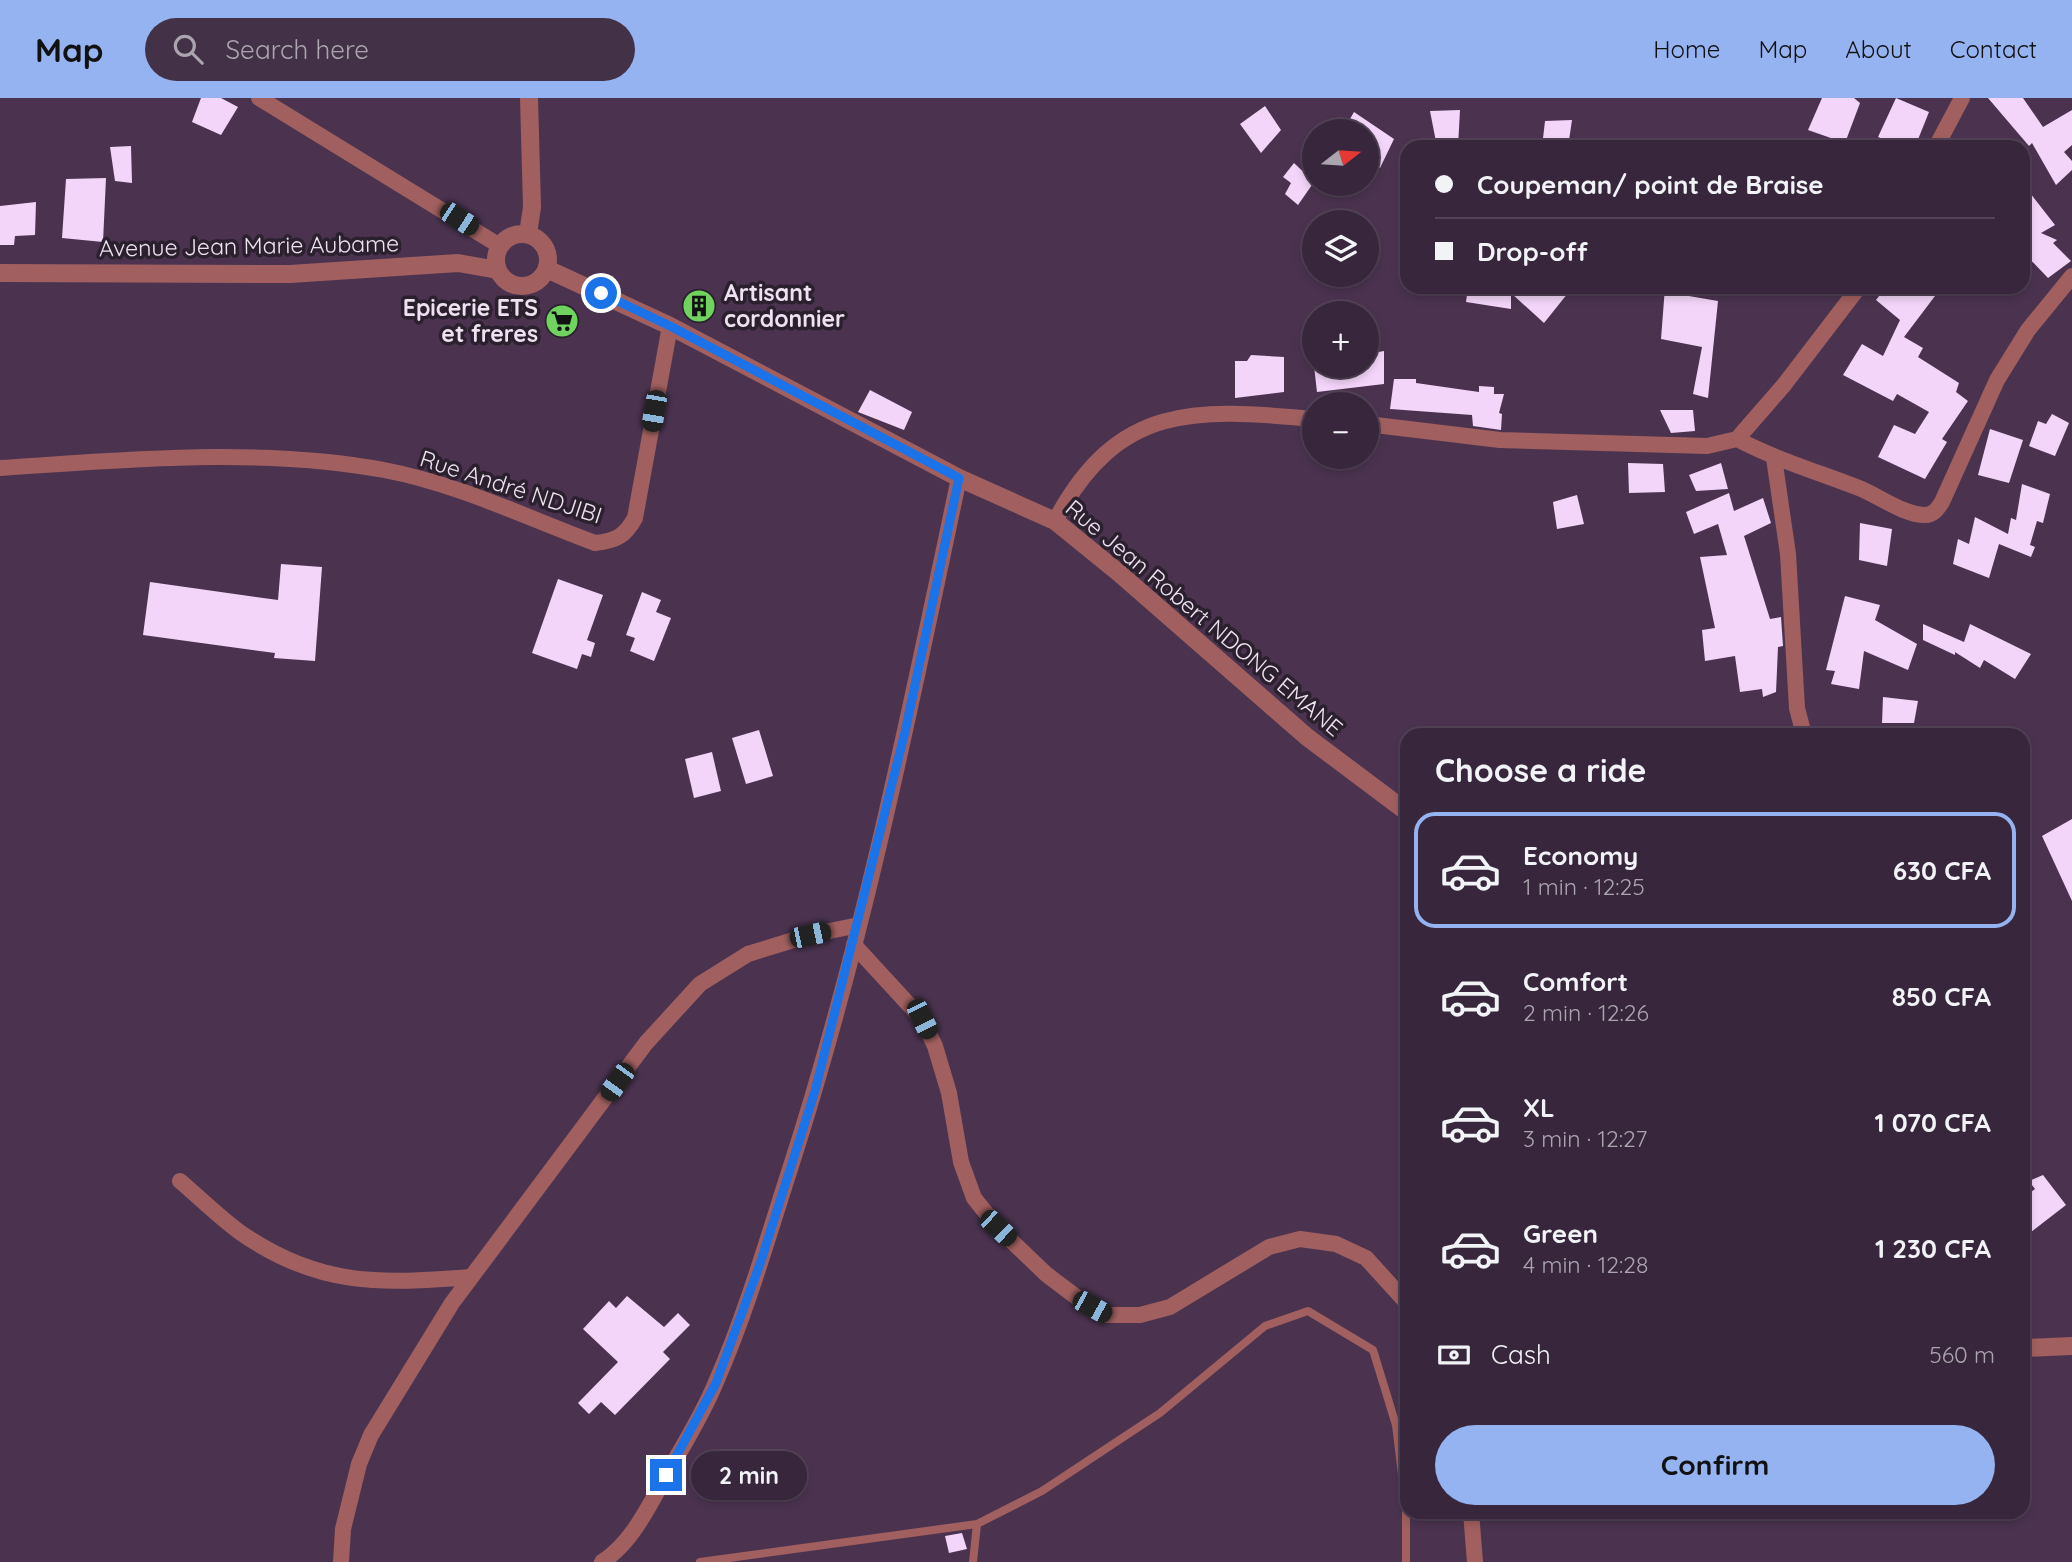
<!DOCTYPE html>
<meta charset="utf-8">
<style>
body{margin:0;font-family:Quicksand,sans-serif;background:#433247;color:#f1f3f6;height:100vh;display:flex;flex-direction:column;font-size:26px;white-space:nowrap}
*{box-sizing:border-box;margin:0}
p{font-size:23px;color:#aba5af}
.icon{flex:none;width:38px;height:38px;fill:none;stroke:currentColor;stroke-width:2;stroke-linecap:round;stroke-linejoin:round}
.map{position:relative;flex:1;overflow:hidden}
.sheet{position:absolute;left:1400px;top:630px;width:630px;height:791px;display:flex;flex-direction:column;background:#38263c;border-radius:21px;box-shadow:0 4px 10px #0003,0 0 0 2px #524356}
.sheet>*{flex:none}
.hud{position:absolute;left:1400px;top:42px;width:630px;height:154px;border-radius:21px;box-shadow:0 4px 10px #0003,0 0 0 2px #524356;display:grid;align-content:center;height:154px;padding:0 35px;background:#38263c}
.needle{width:46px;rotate:73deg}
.fabs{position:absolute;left:1302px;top:21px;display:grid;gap:14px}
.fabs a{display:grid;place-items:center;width:77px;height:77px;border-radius:50%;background:#38263c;box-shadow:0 4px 10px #0003,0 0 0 2px #524356;font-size:35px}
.end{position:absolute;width:32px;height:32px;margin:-16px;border:9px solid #1a73e8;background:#fff;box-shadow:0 0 0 4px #fff}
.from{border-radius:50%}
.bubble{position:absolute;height:49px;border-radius:24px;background:#38263c;box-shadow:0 4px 10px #0003,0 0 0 2px #524356;font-size:23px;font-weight:700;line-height:49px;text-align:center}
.car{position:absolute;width:21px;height:42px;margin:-21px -10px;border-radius:9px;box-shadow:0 0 5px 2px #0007;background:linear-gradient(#222 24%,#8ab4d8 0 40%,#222 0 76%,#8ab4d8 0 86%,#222 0)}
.hud b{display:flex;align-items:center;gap:24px;height:66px;font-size:26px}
.hud b+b{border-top:2px solid #524356}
.hud i{width:18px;height:18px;background:#f1f3f6}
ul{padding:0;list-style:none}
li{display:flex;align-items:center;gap:21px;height:116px;margin:0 14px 10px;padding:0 21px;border:4px solid transparent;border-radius:21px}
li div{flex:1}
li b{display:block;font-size:26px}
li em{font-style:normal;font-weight:700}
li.active{border-color:#95b2f1}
li>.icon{width:63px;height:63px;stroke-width:1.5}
h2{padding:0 35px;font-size:32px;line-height:84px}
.pay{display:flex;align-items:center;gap:18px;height:77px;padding:0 35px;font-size:26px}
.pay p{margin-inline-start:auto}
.cta{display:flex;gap:14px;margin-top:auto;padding:14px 35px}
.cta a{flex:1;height:80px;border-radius:42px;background:#95b2f1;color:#111;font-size:28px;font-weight:700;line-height:80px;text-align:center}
header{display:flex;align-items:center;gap:42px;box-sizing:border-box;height:98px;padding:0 35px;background:#95b2f1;color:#111}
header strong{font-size:33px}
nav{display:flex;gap:38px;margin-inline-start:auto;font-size:24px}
.search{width:490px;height:63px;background:#433247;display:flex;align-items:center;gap:18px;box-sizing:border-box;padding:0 24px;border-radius:38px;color:#aba5af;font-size:26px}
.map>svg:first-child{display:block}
</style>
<header>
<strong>Map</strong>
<div class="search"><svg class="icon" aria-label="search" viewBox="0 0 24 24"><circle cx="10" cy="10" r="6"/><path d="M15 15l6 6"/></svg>Search here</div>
<nav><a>Home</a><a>Map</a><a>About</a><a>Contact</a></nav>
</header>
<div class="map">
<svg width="2072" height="1464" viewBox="0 0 2072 1464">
<rect width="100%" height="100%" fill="#4b3350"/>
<path fill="#f3d5f9" d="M 201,0 L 221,0 L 238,9 L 221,37 L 192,24 Z
M 1822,0 L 1854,0 L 1860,5 L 1845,45 L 1808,32 Z
M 1896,0 L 1929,14 L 1915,49 L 1904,49 L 1878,39 Z
M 1988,0 L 2023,0 L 2043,29 L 2072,12 L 2072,47 L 2064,54 L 2072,63 L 2072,72 L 2056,87 L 2032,45 L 2029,48 Z
M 1265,8 L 1281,32 L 1261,55 L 1240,26 Z
M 1460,12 L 1458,49 L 1437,49 L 1430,13 Z
M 1354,14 L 1394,41 L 1380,70 L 1367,61 L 1367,33 L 1343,33 Z
M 1572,22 L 1568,49 L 1542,49 L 1545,23 Z
M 131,48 L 132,85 L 115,83 L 110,49 Z
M 1294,65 L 1314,84 L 1298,107 L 1285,96 L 1291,85 L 1283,79 Z
M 106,80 L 103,144 L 62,140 L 66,81 Z
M 2023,86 L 2055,127 L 2041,135 L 2057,142 L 2053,145 L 2071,163 L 2048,180 L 2023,154 Z
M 36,104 L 35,137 L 15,138 L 14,147 L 0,147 L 0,108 Z
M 1468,189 L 1562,189 L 1568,195 L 1544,225 L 1511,195 L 1511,211 L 1466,204 Z
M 1665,189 L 1683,189 L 1683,197 L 1718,203 L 1708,300 L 1693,296 L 1702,249 L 1661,241 Z
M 1886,189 L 1923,189 L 1935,198 L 1904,239 L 1923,250 L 1918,259 L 1959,285 L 1956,294 L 1968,303 L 1942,341 L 1947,344 L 1925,381 L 1878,359 L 1894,327 L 1915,336 L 1929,314 L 1897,296 L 1893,303 L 1843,277 L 1862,246 L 1883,258 L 1900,222 L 1876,202 Z
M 1384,253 L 1384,286 L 1317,294 L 1314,268 L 1367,268 L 1367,256 Z
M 1251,257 L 1284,259 L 1284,294 L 1235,300 L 1235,263 L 1247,263 Z
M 1394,281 L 1416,281 L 1416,285 L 1479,294 L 1479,288 L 1494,289 L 1494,296 L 1504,296 L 1499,315 L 1502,316 L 1501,332 L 1473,328 L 1472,317 L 1390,311 Z
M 870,292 L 912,314 L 904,332 L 858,314 Z
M 1660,312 L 1693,312 L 1695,333 L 1671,335 Z
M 2052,316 L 2069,325 L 2055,358 L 2029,348 L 2038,323 L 2046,326 Z
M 1990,331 L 2023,342 L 2009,385 L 1978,377 Z
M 1628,365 L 1663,366 L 1665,394 L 1629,395 Z
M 1721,365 L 1728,391 L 1696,393 L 1689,377 Z
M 2022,386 L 2050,396 L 2043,425 L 2037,423 L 2030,447 L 2035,449 L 2031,459 L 1999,446 L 1989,480 L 1953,466 L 1958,441 L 1969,446 L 1975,419 L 2008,436 L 2011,420 L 2016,422 Z
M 1729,395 L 1734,413 L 1763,400 L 1771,425 L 1744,438 L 1770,521 L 1781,519 L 1783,548 L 1778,549 L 1776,594 L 1763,599 L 1762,591 L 1740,594 L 1735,558 L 1705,563 L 1702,532 L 1715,530 L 1700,459 L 1727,457 L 1718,426 L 1694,436 L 1686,414 Z
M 1577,397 L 1584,426 L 1557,431 L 1553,404 Z
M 1860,425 L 1892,431 L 1887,468 L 1859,462 Z
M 281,466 L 322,469 L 315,563 L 274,560 L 275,555 L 143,537 L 150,484 L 278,502 Z
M 558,481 L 603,497 L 587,542 L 595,545 L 591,559 L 582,556 L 577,571 L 532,555 Z
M 642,494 L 661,502 L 656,514 L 671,520 L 654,563 L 630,553 L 635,540 L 626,537 Z
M 1845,498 L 1880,507 L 1875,522 L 1917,546 L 1908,572 L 1864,553 L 1859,591 L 1831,586 L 1835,573 L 1826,572 Z
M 1923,526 L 1964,544 L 1970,526 L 2031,556 L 2015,581 L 1984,562 L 1980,570 L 1955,554 L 1955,557 L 1923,542 Z
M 1883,599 L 1918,603 L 1914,625 L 1882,625 Z
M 759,632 L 773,678 L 746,686 L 732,640 Z
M 712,654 L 721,693 L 694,700 L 685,661 Z
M 2072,721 L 2072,803 L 2042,738 Z
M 2043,1077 L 2066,1107 L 2031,1134 L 2023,1121 L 2023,1100 L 2035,1091 L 2029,1083 Z
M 627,1198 L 664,1229 L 678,1215 L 690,1227 L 663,1254 L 670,1261 L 615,1317 L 601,1304 L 589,1316 L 578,1305 L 618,1264 L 583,1231 L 609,1203 L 616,1210 Z
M 962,1435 L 967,1451 L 949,1455 L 945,1438 Z"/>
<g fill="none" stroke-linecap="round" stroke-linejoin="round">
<path stroke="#a1605f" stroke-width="8" d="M 700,1464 L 977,1426 L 1042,1393 L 1160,1315 L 1265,1228 L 1308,1213 L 1373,1252 L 1396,1327 L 1406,1410 L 1406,1464
M 973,1464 L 977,1426"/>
<path stroke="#a1605f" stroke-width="16" d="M 259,0 L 500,148
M 1936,49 L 1962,0
M 1367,326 L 1500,342 L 1707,348 L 1737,341 L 1784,287 L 1859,189
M 1737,341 C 1777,362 1818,374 1859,390 C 1879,398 1904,417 1925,417 C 1934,417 1938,410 1942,404 L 1997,282 L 2028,232 L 2072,178
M 1774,360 L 1788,456 L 1797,610 L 1804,637
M 0,370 C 124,362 261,349 384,372 C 458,386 525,419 595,445 C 616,443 625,438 635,420 L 670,228
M 1055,423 C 1118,305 1194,310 1314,321
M 854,847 L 922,921 L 935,948 L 949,995 L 961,1064 L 974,1100 L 998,1130 L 1046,1176 L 1079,1201 L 1106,1217 L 1140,1217 L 1170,1209 L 1269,1149 L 1300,1141 L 1336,1146 L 1366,1160 L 1407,1205
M 180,1083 C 200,1100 220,1120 241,1135 C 319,1189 380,1186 471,1179
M 1471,1414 L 1475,1464
M 341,1464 L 343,1431 L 359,1366 L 371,1337 L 452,1205 L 646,945 L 700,886 L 748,856 L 810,837 L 859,827
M 602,1464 C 633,1444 649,1407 667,1376 C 684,1346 703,1316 716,1284 C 746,1216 767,1142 790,1071 C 863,845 910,612 959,380"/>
<path stroke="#a1605f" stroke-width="18" d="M496 162a26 26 0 1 1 52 0a26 26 0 1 1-52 0Z
M 528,136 L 532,109 L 529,0
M 547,171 L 670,228 L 959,380 L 1055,423 L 1119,475 L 1307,639 L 1407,714
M 0,175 L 290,176 L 458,165 L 498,172
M 2023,1250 L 2072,1248"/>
</g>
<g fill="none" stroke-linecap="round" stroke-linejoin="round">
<path stroke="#1a73e8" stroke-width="9" d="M 601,195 L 670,228 L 959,380 L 905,634 L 815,993 L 760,1166 L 716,1285 L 666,1377"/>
</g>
<defs>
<symbol id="building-disc" viewBox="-11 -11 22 22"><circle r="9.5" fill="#70d35f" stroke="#2b202d"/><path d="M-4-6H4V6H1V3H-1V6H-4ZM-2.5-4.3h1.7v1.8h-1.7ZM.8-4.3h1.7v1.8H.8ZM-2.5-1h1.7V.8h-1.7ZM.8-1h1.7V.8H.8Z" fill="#111"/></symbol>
<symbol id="supermarket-disc" viewBox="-11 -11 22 22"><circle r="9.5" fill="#70d35f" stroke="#2b202d"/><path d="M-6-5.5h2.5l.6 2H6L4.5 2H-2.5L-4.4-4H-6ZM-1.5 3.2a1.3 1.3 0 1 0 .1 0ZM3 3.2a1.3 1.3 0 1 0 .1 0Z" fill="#111"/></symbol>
</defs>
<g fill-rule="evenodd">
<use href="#building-disc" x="680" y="189" width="38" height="38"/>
<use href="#supermarket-disc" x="543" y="204" width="38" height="38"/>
</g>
<g text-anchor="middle" stroke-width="7" stroke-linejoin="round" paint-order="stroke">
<g font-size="23" fill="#efe0f2" stroke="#2b202d">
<text transform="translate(249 148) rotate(-1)" y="8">Avenue Jean Marie Aubame</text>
<text transform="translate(511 389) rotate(18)" y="8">Rue André NDJIBI</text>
<text transform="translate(1204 520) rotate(40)" y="8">Rue Jean Robert NDONG EMANE</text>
</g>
<g font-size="23" font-weight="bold" fill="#efe0f2" stroke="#2b202d" text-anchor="start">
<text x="724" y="203">Artisant<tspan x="724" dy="26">cordonnier</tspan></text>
<text x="538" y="218" text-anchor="end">Epicerie ETS<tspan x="538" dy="26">et freres</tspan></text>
</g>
</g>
</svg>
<div class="fabs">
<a><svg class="needle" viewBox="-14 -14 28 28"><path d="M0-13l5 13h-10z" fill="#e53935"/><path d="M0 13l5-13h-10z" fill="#aba5af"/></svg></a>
<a><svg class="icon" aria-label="layers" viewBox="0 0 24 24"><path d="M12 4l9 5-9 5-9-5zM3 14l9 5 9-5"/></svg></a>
<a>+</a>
<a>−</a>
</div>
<i class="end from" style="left:601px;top:195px"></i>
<i class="end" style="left:666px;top:1377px"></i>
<div class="bubble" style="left:691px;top:1353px;width:116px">2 min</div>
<i class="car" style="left:459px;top:121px;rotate:123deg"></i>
<i class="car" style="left:654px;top:313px;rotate:190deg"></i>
<i class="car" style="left:810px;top:837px;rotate:78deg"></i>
<i class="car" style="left:922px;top:921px;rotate:154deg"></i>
<i class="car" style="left:617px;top:984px;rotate:216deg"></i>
<i class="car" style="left:998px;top:1130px;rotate:134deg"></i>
<i class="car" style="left:1092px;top:1209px;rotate:119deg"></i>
<div class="hud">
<b><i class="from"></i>Coupeman/ point de Braise</b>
<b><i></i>Drop-off</b>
</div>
<section class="sheet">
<h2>Choose a ride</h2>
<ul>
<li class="active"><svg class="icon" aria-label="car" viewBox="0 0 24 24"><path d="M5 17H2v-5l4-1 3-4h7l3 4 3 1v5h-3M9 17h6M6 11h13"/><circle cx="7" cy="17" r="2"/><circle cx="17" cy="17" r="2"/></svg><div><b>Economy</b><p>1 min · 12:25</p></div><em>630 CFA</em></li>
<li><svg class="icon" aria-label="car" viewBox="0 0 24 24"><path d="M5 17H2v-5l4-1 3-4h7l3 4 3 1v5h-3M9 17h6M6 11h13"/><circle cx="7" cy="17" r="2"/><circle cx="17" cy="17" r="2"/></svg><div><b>Comfort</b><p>2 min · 12:26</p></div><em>850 CFA</em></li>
<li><svg class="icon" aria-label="car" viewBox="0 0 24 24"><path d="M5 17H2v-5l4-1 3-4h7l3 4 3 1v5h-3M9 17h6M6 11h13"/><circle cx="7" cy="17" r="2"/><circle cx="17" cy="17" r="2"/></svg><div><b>XL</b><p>3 min · 12:27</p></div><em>1 070 CFA</em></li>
<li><svg class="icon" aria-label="car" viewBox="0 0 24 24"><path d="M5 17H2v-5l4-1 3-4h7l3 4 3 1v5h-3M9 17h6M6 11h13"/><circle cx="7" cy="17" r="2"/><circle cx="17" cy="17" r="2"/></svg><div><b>Green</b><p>4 min · 12:28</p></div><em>1 230 CFA</em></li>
</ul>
<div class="pay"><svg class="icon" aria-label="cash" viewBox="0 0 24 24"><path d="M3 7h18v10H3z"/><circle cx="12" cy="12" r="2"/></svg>Cash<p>560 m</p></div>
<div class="cta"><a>Confirm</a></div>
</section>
</div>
